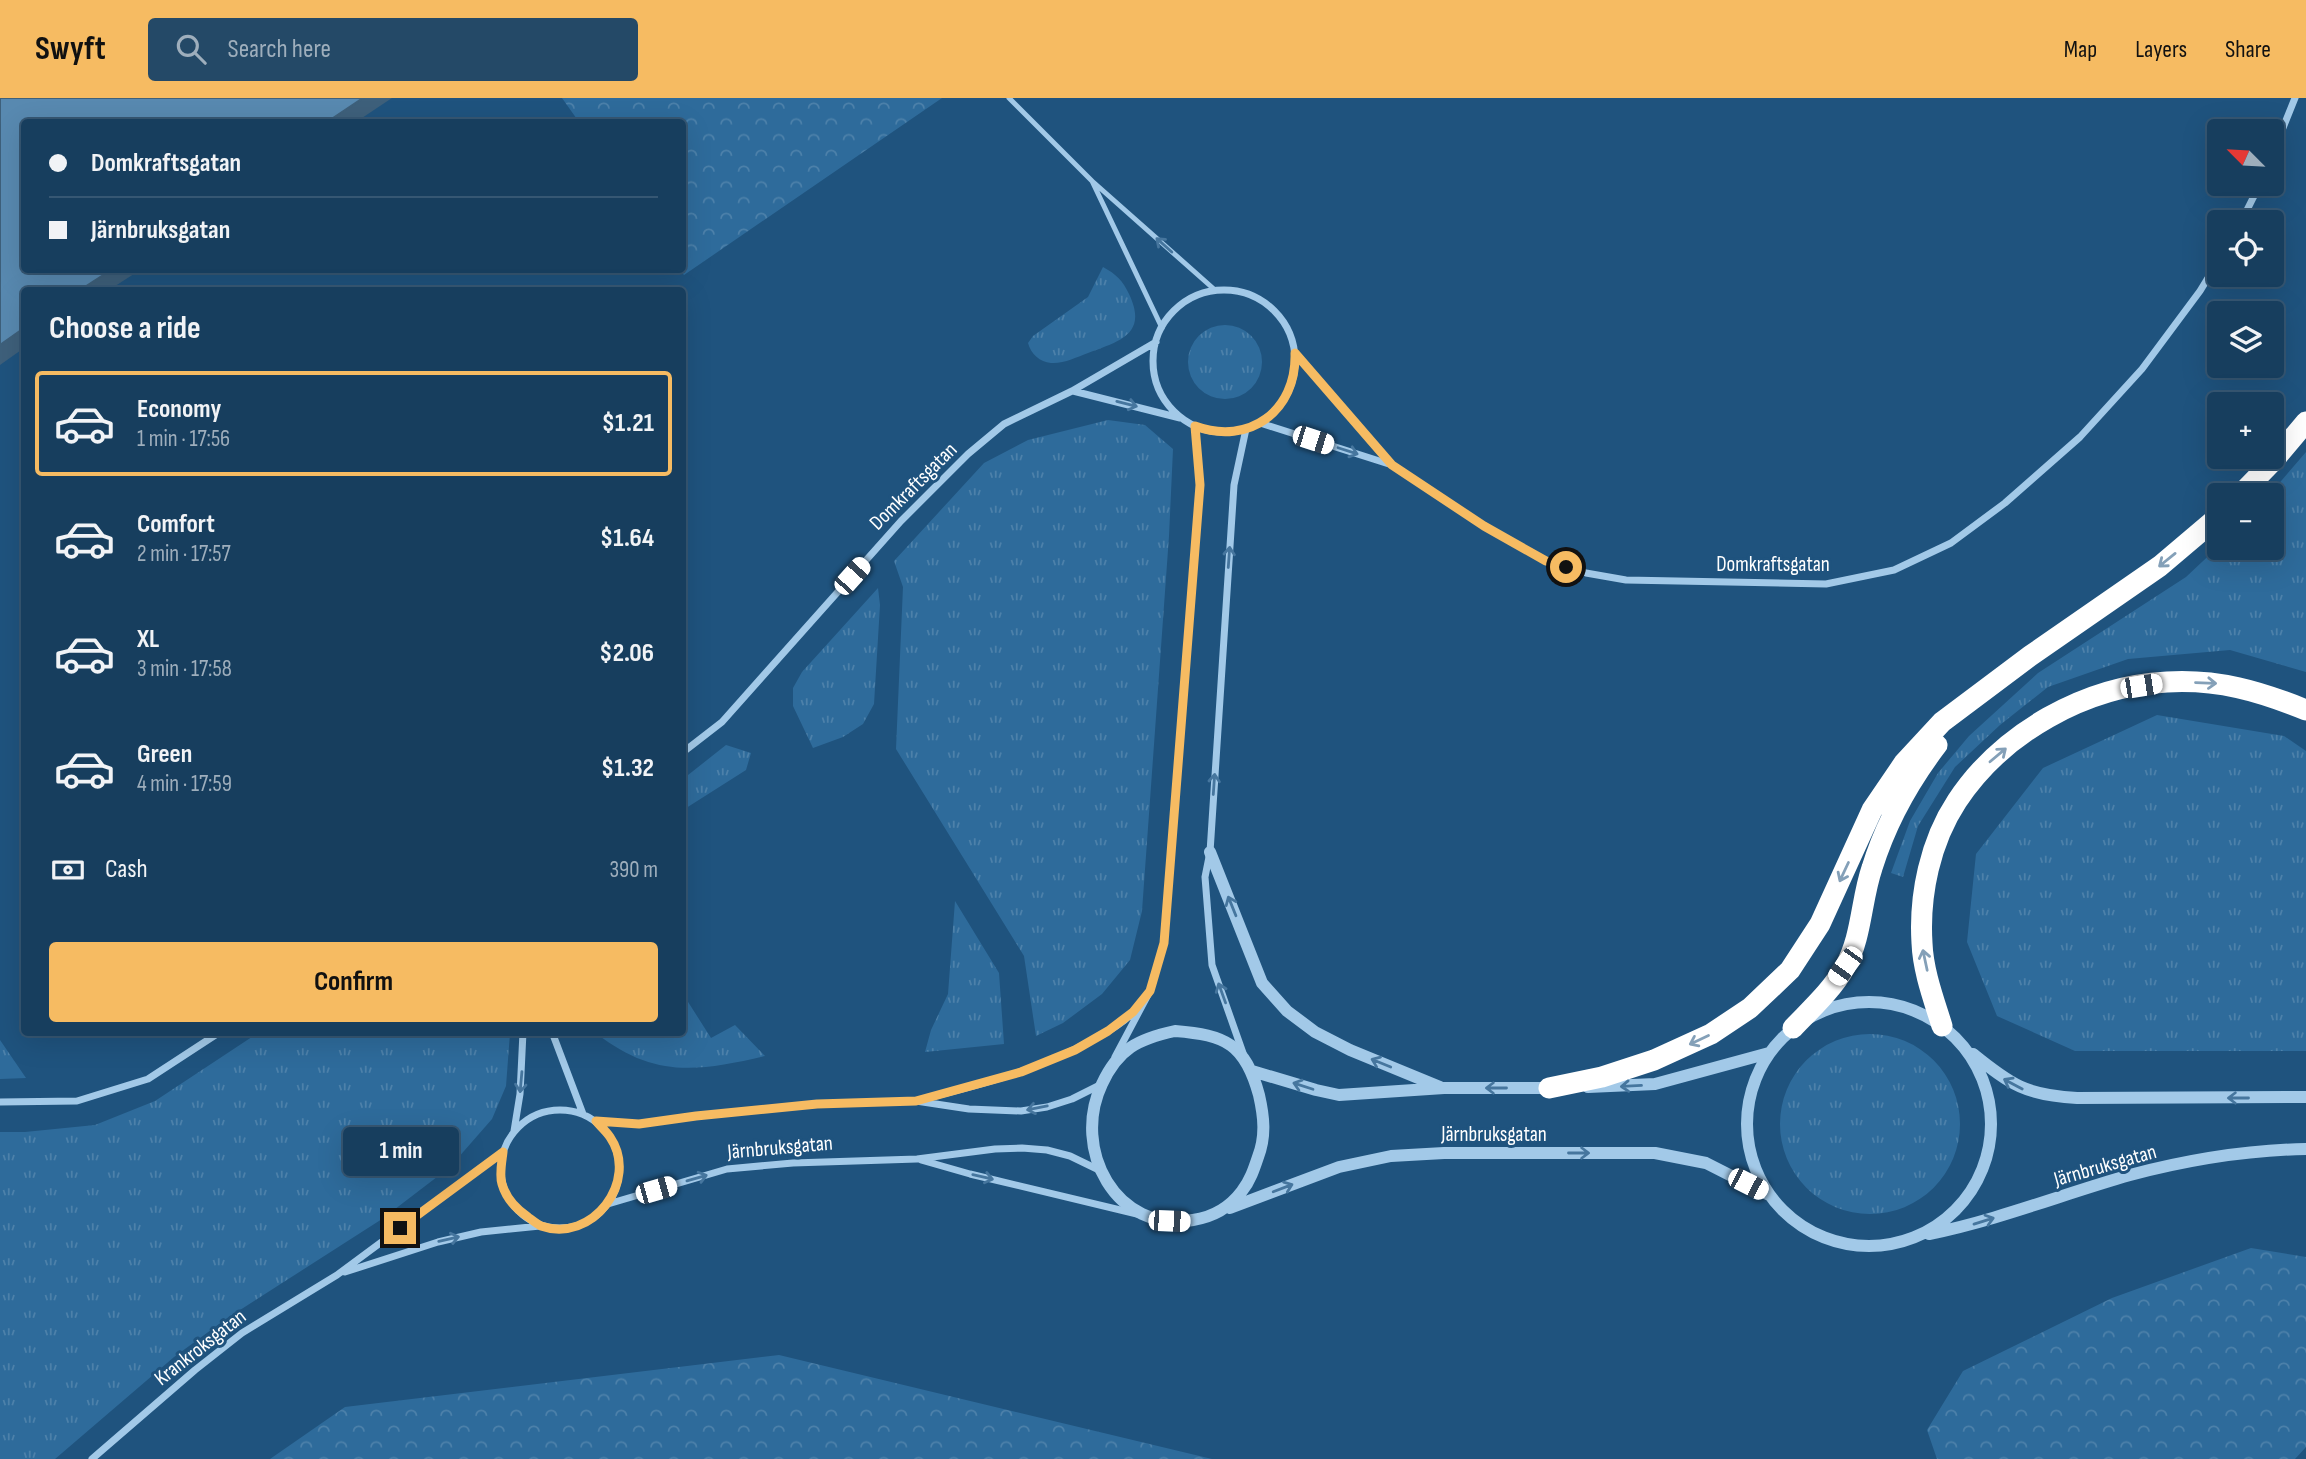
<!DOCTYPE html>
<meta charset="utf-8">
<style>
body{margin:0;font-family:"Sofia Sans Condensed",sans-serif;background:#244967;color:#f1f3f6;height:100vh;display:flex;flex-direction:column;font-size:26px;white-space:nowrap}
*{box-sizing:border-box;margin:0}
p{font-size:23px;color:#9eaebc}
.icon{flex:none;width:38px;height:38px;fill:none;stroke:currentColor;stroke-width:2;stroke-linecap:round;stroke-linejoin:round}
.map{position:relative;flex:1;overflow:hidden}
.details{position:absolute;left:21px;top:189px;width:665px;height:749px;display:flex;flex-direction:column;background:#173e5e;border-radius:7px;box-shadow:0 7px 28px #0002,0 0 0 2px #365773}
.details>*{flex:none}
.banner{position:absolute;left:21px;top:21px;width:665px;height:154px;border-radius:7px;box-shadow:0 7px 28px #0002,0 0 0 2px #365773;display:grid;align-content:center;height:154px;padding:0 28px;background:#173e5e}
.needle{width:46px;rotate:294deg}
.controls{position:absolute;left:2207px;top:21px;display:grid;gap:14px}
.controls a{display:grid;place-items:center;width:77px;height:77px;border-radius:7px;background:#173e5e;box-shadow:0 7px 28px #0002,0 0 0 2px #365773;font-size:35px}
.end{position:absolute;width:32px;height:32px;margin:-16px;border:9px solid #f6bb62;background:#111;box-shadow:0 0 0 4px #111}
.from{border-radius:50%}
.bubble{position:absolute;height:49px;border-radius:7px;background:#173e5e;box-shadow:0 7px 28px #0002,0 0 0 2px #365773;font-size:23px;font-weight:700;line-height:49px;text-align:center}
.car{position:absolute;width:21px;height:42px;margin:-21px -10px;border-radius:9px;box-shadow:0 0 5px 2px #0007;background:linear-gradient(#fff 24%,#345 0 40%,#fff 0 76%,#345 0 86%,#fff 0)}
.banner b{display:flex;align-items:center;gap:24px;height:66px;font-size:26px}
.banner b+b{border-top:2px solid #365773}
.banner i{width:18px;height:18px;background:#f1f3f6}
ul{padding:0;list-style:none}
li{display:flex;align-items:center;gap:21px;height:105px;margin:0 14px 10px;padding:0 14px;border:4px solid transparent;border-radius:7px}
li div{flex:1}
li b{display:block;font-size:26px}
li em{font-style:normal;font-weight:700}
li.active{border-color:#f6bb62}
li>.icon{width:63px;height:63px;stroke-width:1.5}
h2{padding:0 28px;font-size:32px;line-height:84px}
.pay{display:flex;align-items:center;gap:18px;height:77px;padding:0 28px;font-size:26px}
.pay p{margin-inline-start:auto}
.cta{display:flex;gap:14px;margin-top:auto;padding:14px 28px}
.cta a{flex:1;height:80px;border-radius:7px;background:#f6bb62;color:#111;font-size:28px;font-weight:700;line-height:80px;text-align:center}
header{display:flex;align-items:center;gap:42px;box-sizing:border-box;height:98px;padding:0 35px;background:#f6bb62;color:#111}
header strong{font-size:33px}
nav{display:flex;gap:38px;margin-inline-start:auto;font-size:24px}
.search{width:490px;height:63px;background:#244967;display:flex;align-items:center;gap:18px;box-sizing:border-box;padding:0 24px;border-radius:7px;color:#9eaebc;font-size:26px}
.map>svg:first-child{display:block}
</style>
<header>
<strong>Swyft</strong>
<div class="search"><svg class="icon" aria-label="search" viewBox="0 0 24 24"><circle cx="10" cy="10" r="6"/><path d="M15 15l6 6"/></svg>Search here</div>
<nav><a>Map</a><a>Layers</a><a>Share</a></nav>
</header>
<div class="map">
<svg width="2306" height="1361" viewBox="0 0 2306 1361">
<defs>
<pattern id="grass-tufts" width="24" height="20" patternUnits="userSpaceOnUse" patternTransform="scale(1.75)"><rect width="24" height="20" fill="#2e6b9b"/><path d="M3 7l-1-3M5 7V3M7 7l1-3M15 17l-1-3M17 17v-4M19 17l1-3" fill="none" stroke="#4d81aa"/></pattern>
<pattern id="forest-crowns" width="20" height="18" patternUnits="userSpaceOnUse" patternTransform="scale(1.75)"><rect width="20" height="18" fill="#2e6b9b"/><path d="M2 6a3 3 0 1 1 6 0M12 15a3 3 0 1 1 6 0" fill="none" stroke="#4d81aa"/></pattern>
</defs>
<rect width="100%" height="100%" fill="#1f537e"/>
<path fill="url(#grass-tufts)" d="M 1103,169 C 1116,176 1123,183 1129,196 C 1148,236 1120,243 1088,255 C 1077,259 1063,266 1051,265 C 1040,264 1031,256 1028,245 L 1033,238 L 1088,199 Z
M1188 264a37 37 0 1 1 74 0a37 37 0 1 1-74 0Z
M 1108,322 L 1145,327 L 1173,351 L 1169,438 L 1142,813 L 1130,862 L 1102,896 L 1063,925 L 1036,938 L 1024,858 L 896,651 L 903,489 L 894,463 L 984,365 L 1028,342 Z
M 2306,354 L 2306,574 L 2230,552 L 2128,561 L 2048,589 L 2000,627 L 1955,669 L 1918,728 L 1903,779 L 1891,775 L 1910,723 L 1938,675 L 1969,638 L 2038,575 L 2186,479 L 2219,448 L 2272,450 L 2272,397 L 2269,397 Z
M 878,490 L 880,507 L 874,606 L 863,626 L 843,639 L 813,650 L 793,608 L 793,590 L 802,574 Z
M 2157,617 L 2284,638 L 2306,653 L 2306,953 L 2075,953 L 1997,918 L 1967,844 L 1976,756 L 2043,670 Z
M 726,647 L 751,655 L 746,672 L 683,712 L 683,681 Z
M 955,803 L 999,875 L 1004,946 L 925,954 L 931,932 L 948,896 Z
M 683,896 L 711,940 L 735,927 L 765,958 C 697,974 653,980 596,935 L 682,934 Z
M 258,935 L 510,935 L 506,988 L 492,1021 L 450,1069 L 382,1121 L 226,1221 L 174,1259 L 55,1361 L 0,1361 L 0,1034 L 25,1034 L 95,1027 L 155,1003 Z
M1780 1026a90 90 0 1 1 180 0a90 90 0 1 1-180 0Z
M 0,942 L 26,980 L 0,981 Z"/>
<path fill="url(#forest-crowns)" d="M 562,0 L 942,0 L 684,177 L 680,172 L 682,172 L 682,24 L 579,24 Z
M 2251,1150 L 2306,1159 L 2306,1349 L 2295,1361 L 1937,1361 L 1927,1332 L 1963,1273 L 2112,1200 Z
M 779,1257 L 1212,1361 L 270,1361 L 345,1309 Z"/>
<g fill="none" stroke-linecap="round" stroke-linejoin="round">
<path stroke="#a2c9e8" stroke-width="5" d="M 1009,0 L 1092,83
M 1162,230 L 1092,83 L 1215,192"/>
<path stroke="#a2c9e8" stroke-width="7" d="M 2272,57 L 2295,0
M 2241,124 L 2260,86
M1153 263a71 71 0 1 1 142 0a71 71 0 1 1-142 0Z
M 1295,255 L 1392,367 L 1484,428 L 1546,463 L 1586,475 L 1626,482 L 1826,486 L 1894,472 L 1951,445 L 2005,405 L 2080,339 L 2142,271 L 2200,193 L 2219,162
M 1073,293 L 1180,320
M 1260,325 L 1392,367
M 682,655 L 722,624 L 901,423 L 968,356 L 1004,326 L 1072,293 L 1156,244
M 552,934 L 583,1016
M 1243,955 L 1212,867 L 1205,779 L 1210,754 L 1234,387 L 1246,331
M 1115,959 L 1150,893 L 1164,845 L 1200,387 L 1195,328
M 920,1002 C 980,987 1040,972 1094,941 C 1110,933 1127,923 1138,909
M 0,1004 L 77,1003 L 148,981 L 220,934
M501 1071a59 59 0 1 1 118 0a59 59 0 1 1-118 0Z
M 596,1023 L 639,1026 L 696,1018 L 817,1006 L 916,1003 L 969,1011 L 1021,1013 L 1047,1009 L 1072,1001 L 1100,987
M 514,1033 L 520,996 L 523,934
M 921,1062 L 970,1076 L 1137,1116
M 608,1106 L 727,1071 L 793,1065 L 917,1061 L 995,1051 L 1022,1050 L 1047,1052 L 1070,1058 L 1101,1073
M 345,1174 L 438,1144 L 481,1134 L 540,1128
M 92,1361 L 195,1272 L 242,1235 L 337,1177 L 503,1054"/>
<path stroke="#a2c9e8" stroke-width="12" d="M 1210,754 L 1262,885 L 1287,913 L 1315,934 L 1350,952 L 1440,989
M1747 1026a122 122 0 1 1 244 0a122 122 0 1 1-244 0Z
M 1175,933 C 1226,937 1245,946 1259,997 C 1264,1019 1266,1038 1258,1059 C 1254,1071 1250,1083 1242,1093 C 1230,1109 1213,1119 1193,1122 C 1116,1136 1071,1051 1102,986 C 1118,951 1138,941 1175,933 Z
M 1973,956 C 2011,987 2026,997 2077,1000 L 2306,999
M 1252,973 L 1316,992 L 1339,997 L 1444,990 L 1556,990
M 1588,989 L 1655,986 L 1769,955
M 1230,1110 L 1339,1069 L 1391,1058 L 1444,1055 L 1655,1055 L 1706,1065 L 1769,1097
M 1929,1136 C 1998,1122 2063,1096 2130,1077 C 2187,1062 2247,1052 2306,1051"/>
<path stroke="#fff" stroke-width="21" d="M 2240,397 L 2274,362 L 2306,324
M 1942,928 C 1934,902 1923,873 1922,845 C 1919,797 1930,744 1957,703 C 2002,635 2085,588 2167,584 C 2218,581 2259,593 2306,612
M 1793,930 C 1811,911 1832,892 1845,869 C 1862,839 1861,802 1872,770 C 1886,725 1908,685 1937,647
M 1549,990 L 1602,979 L 1654,962 L 1711,936 L 1750,910 L 1790,872 L 1820,826 L 1872,712 L 1904,665 L 1942,624 L 2030,558 L 2160,468 L 2219,418"/>
</g>
<path fill="#3e607b" d="M 363,0 L 392,0 L 356,24 L 327,24 Z
M 111,172 L 140,172 L 109,192 L 80,192 Z
M 24,230 L 24,250 L 0,267 L 0,247 Z"/>
<path fill="#5889b0" stroke="#3e607b" stroke-width="2" d="M 0,0 L 363,0 L 327,24 L 24,24 L 24,172 L 111,172 L 80,192 L 24,192 L 24,230 L 0,247 Z"/>
<defs><path id="oneway-shaft" d="M-6 0H5M1.5-3L5.5 0L1.5 3" fill="none" stroke-width="1.6" stroke-linecap="round" stroke-linejoin="round" transform="scale(1.75)"/></defs>
<g stroke="#46769e">
<use href="#oneway-shaft" transform="translate(1164 147) rotate(-138)"/>
<use href="#oneway-shaft" transform="translate(1127 306) rotate(14)"/>
<use href="#oneway-shaft" transform="translate(1348 353) rotate(18)"/>
<use href="#oneway-shaft" transform="translate(1229 459) rotate(-86)"/>
<use href="#oneway-shaft" transform="translate(1214 686) rotate(-86)"/>
<use href="#oneway-shaft" transform="translate(1232 808) rotate(-112)"/>
<use href="#oneway-shaft" transform="translate(1222 895) rotate(-110)"/>
<use href="#oneway-shaft" transform="translate(1381 965) rotate(-158)"/>
<use href="#oneway-shaft" transform="translate(521 984) rotate(95)"/>
<use href="#oneway-shaft" transform="translate(2013 986) rotate(-152)"/>
<use href="#oneway-shaft" transform="translate(1303 988) rotate(-162)"/>
<use href="#oneway-shaft" transform="translate(1631 988) rotate(177)"/>
<use href="#oneway-shaft" transform="translate(1496 990) rotate(180)"/>
<use href="#oneway-shaft" transform="translate(2238 1000) rotate(180)"/>
<use href="#oneway-shaft" transform="translate(1037 1010) rotate(169)"/>
<use href="#oneway-shaft" transform="translate(1579 1055)"/>
<use href="#oneway-shaft" transform="translate(983 1079) rotate(13)"/>
<use href="#oneway-shaft" transform="translate(697 1080) rotate(-16)"/>
<use href="#oneway-shaft" transform="translate(1283 1090) rotate(-21)"/>
<use href="#oneway-shaft" transform="translate(1984 1123) rotate(-17)"/>
<use href="#oneway-shaft" transform="translate(449 1141) rotate(-13)"/>
</g>
<g stroke="#84a0b8">
<use href="#oneway-shaft" transform="translate(2167 462) rotate(141)"/>
<use href="#oneway-shaft" transform="translate(2206 585) rotate(2)"/>
<use href="#oneway-shaft" transform="translate(1998 657) rotate(-40)"/>
<use href="#oneway-shaft" transform="translate(1844 774) rotate(115)"/>
<use href="#oneway-shaft" transform="translate(1925 862) rotate(-102)"/>
<use href="#oneway-shaft" transform="translate(1699 942) rotate(155)"/>
</g>
<g fill="none" stroke-linecap="round" stroke-linejoin="round">
<path stroke="#f6bb62" stroke-width="9" d="M 400,1130 L 503,1054 C 502,1063 499,1077 502,1086 C 506,1100 516,1111 528,1119 C 532,1122 537,1126 541,1128 C 592,1146 640,1083 610,1039 C 606,1033 600,1028 596,1023 L 639,1026 L 696,1018 L 817,1006 L 916,1003 L 1021,974 L 1075,952 L 1108,933 L 1133,914 L 1150,893 L 1164,845 L 1200,387 L 1195,328 C 1249,348 1297,313 1295,255 L 1392,367 L 1484,428 L 1546,463 L 1566,469"/>
</g>
<g text-anchor="middle" stroke-width="6" stroke-linejoin="round" paint-order="stroke">
<g font-size="21" fill="#fff" stroke="#1f537e">
<text transform="translate(913 388) rotate(-45)" y="7">Domkraftsgatan</text>
<text x="1773" y="473">Domkraftsgatan</text>
<text x="1494" y="1043">Järnbruksgatan</text>
<text transform="translate(780 1049) rotate(-5)" y="7">Järnbruksgatan</text>
<text transform="translate(2105 1067) rotate(-16)" y="7">Järnbruksgatan</text>
<text transform="translate(200 1249) rotate(-38)" y="7">Krankroksgatan</text>
</g>
</g>
</svg>
<div class="controls">
<a><svg class="needle" viewBox="-14 -14 28 28"><path d="M0-13l5 13h-10z" fill="#e53935"/><path d="M0 13l5-13h-10z" fill="#9eaebc"/></svg></a>
<a><svg class="icon" aria-label="locate" viewBox="0 0 24 24"><circle cx="12" cy="12" r="6"/><path d="M12 2v4M12 18v4M2 12h4M18 12h4"/></svg></a>
<a><svg class="icon" aria-label="layers" viewBox="0 0 24 24"><path d="M12 4l9 5-9 5-9-5zM3 14l9 5 9-5"/></svg></a>
<a>+</a>
<a>−</a>
</div>
<i class="end from" style="left:1566px;top:469px"></i>
<i class="end" style="left:400px;top:1130px"></i>
<div class="bubble" style="left:343px;top:1029px;width:116px">1 min</div>
<i class="car" style="left:1313px;top:342px;rotate:108deg"></i>
<i class="car" style="left:852px;top:478px;rotate:42deg"></i>
<i class="car" style="left:2141px;top:588px;rotate:81deg"></i>
<i class="car" style="left:1845px;top:868px;rotate:216deg"></i>
<i class="car" style="left:1748px;top:1086px;rotate:117deg"></i>
<i class="car" style="left:656px;top:1092px;rotate:74deg"></i>
<i class="car" style="left:1169px;top:1123px;rotate:92deg"></i>
<div class="banner">
<b><i class="from"></i>Domkraftsgatan</b>
<b><i></i>Järnbruksgatan</b>
</div>
<section class="details">
<h2>Choose a ride</h2>
<ul>
<li class="active"><svg class="icon" aria-label="car" viewBox="0 0 24 24"><path d="M5 17H2v-5l4-1 3-4h7l3 4 3 1v5h-3M9 17h6M6 11h13"/><circle cx="7" cy="17" r="2"/><circle cx="17" cy="17" r="2"/></svg><div><b>Economy</b><p>1 min · 17:56</p></div><em>$1.21</em></li>
<li><svg class="icon" aria-label="car" viewBox="0 0 24 24"><path d="M5 17H2v-5l4-1 3-4h7l3 4 3 1v5h-3M9 17h6M6 11h13"/><circle cx="7" cy="17" r="2"/><circle cx="17" cy="17" r="2"/></svg><div><b>Comfort</b><p>2 min · 17:57</p></div><em>$1.64</em></li>
<li><svg class="icon" aria-label="car" viewBox="0 0 24 24"><path d="M5 17H2v-5l4-1 3-4h7l3 4 3 1v5h-3M9 17h6M6 11h13"/><circle cx="7" cy="17" r="2"/><circle cx="17" cy="17" r="2"/></svg><div><b>XL</b><p>3 min · 17:58</p></div><em>$2.06</em></li>
<li><svg class="icon" aria-label="car" viewBox="0 0 24 24"><path d="M5 17H2v-5l4-1 3-4h7l3 4 3 1v5h-3M9 17h6M6 11h13"/><circle cx="7" cy="17" r="2"/><circle cx="17" cy="17" r="2"/></svg><div><b>Green</b><p>4 min · 17:59</p></div><em>$1.32</em></li>
</ul>
<div class="pay"><svg class="icon" aria-label="cash" viewBox="0 0 24 24"><path d="M3 7h18v10H3z"/><circle cx="12" cy="12" r="2"/></svg>Cash<p>390 m</p></div>
<div class="cta"><a>Confirm</a></div>
</section>
</div>
